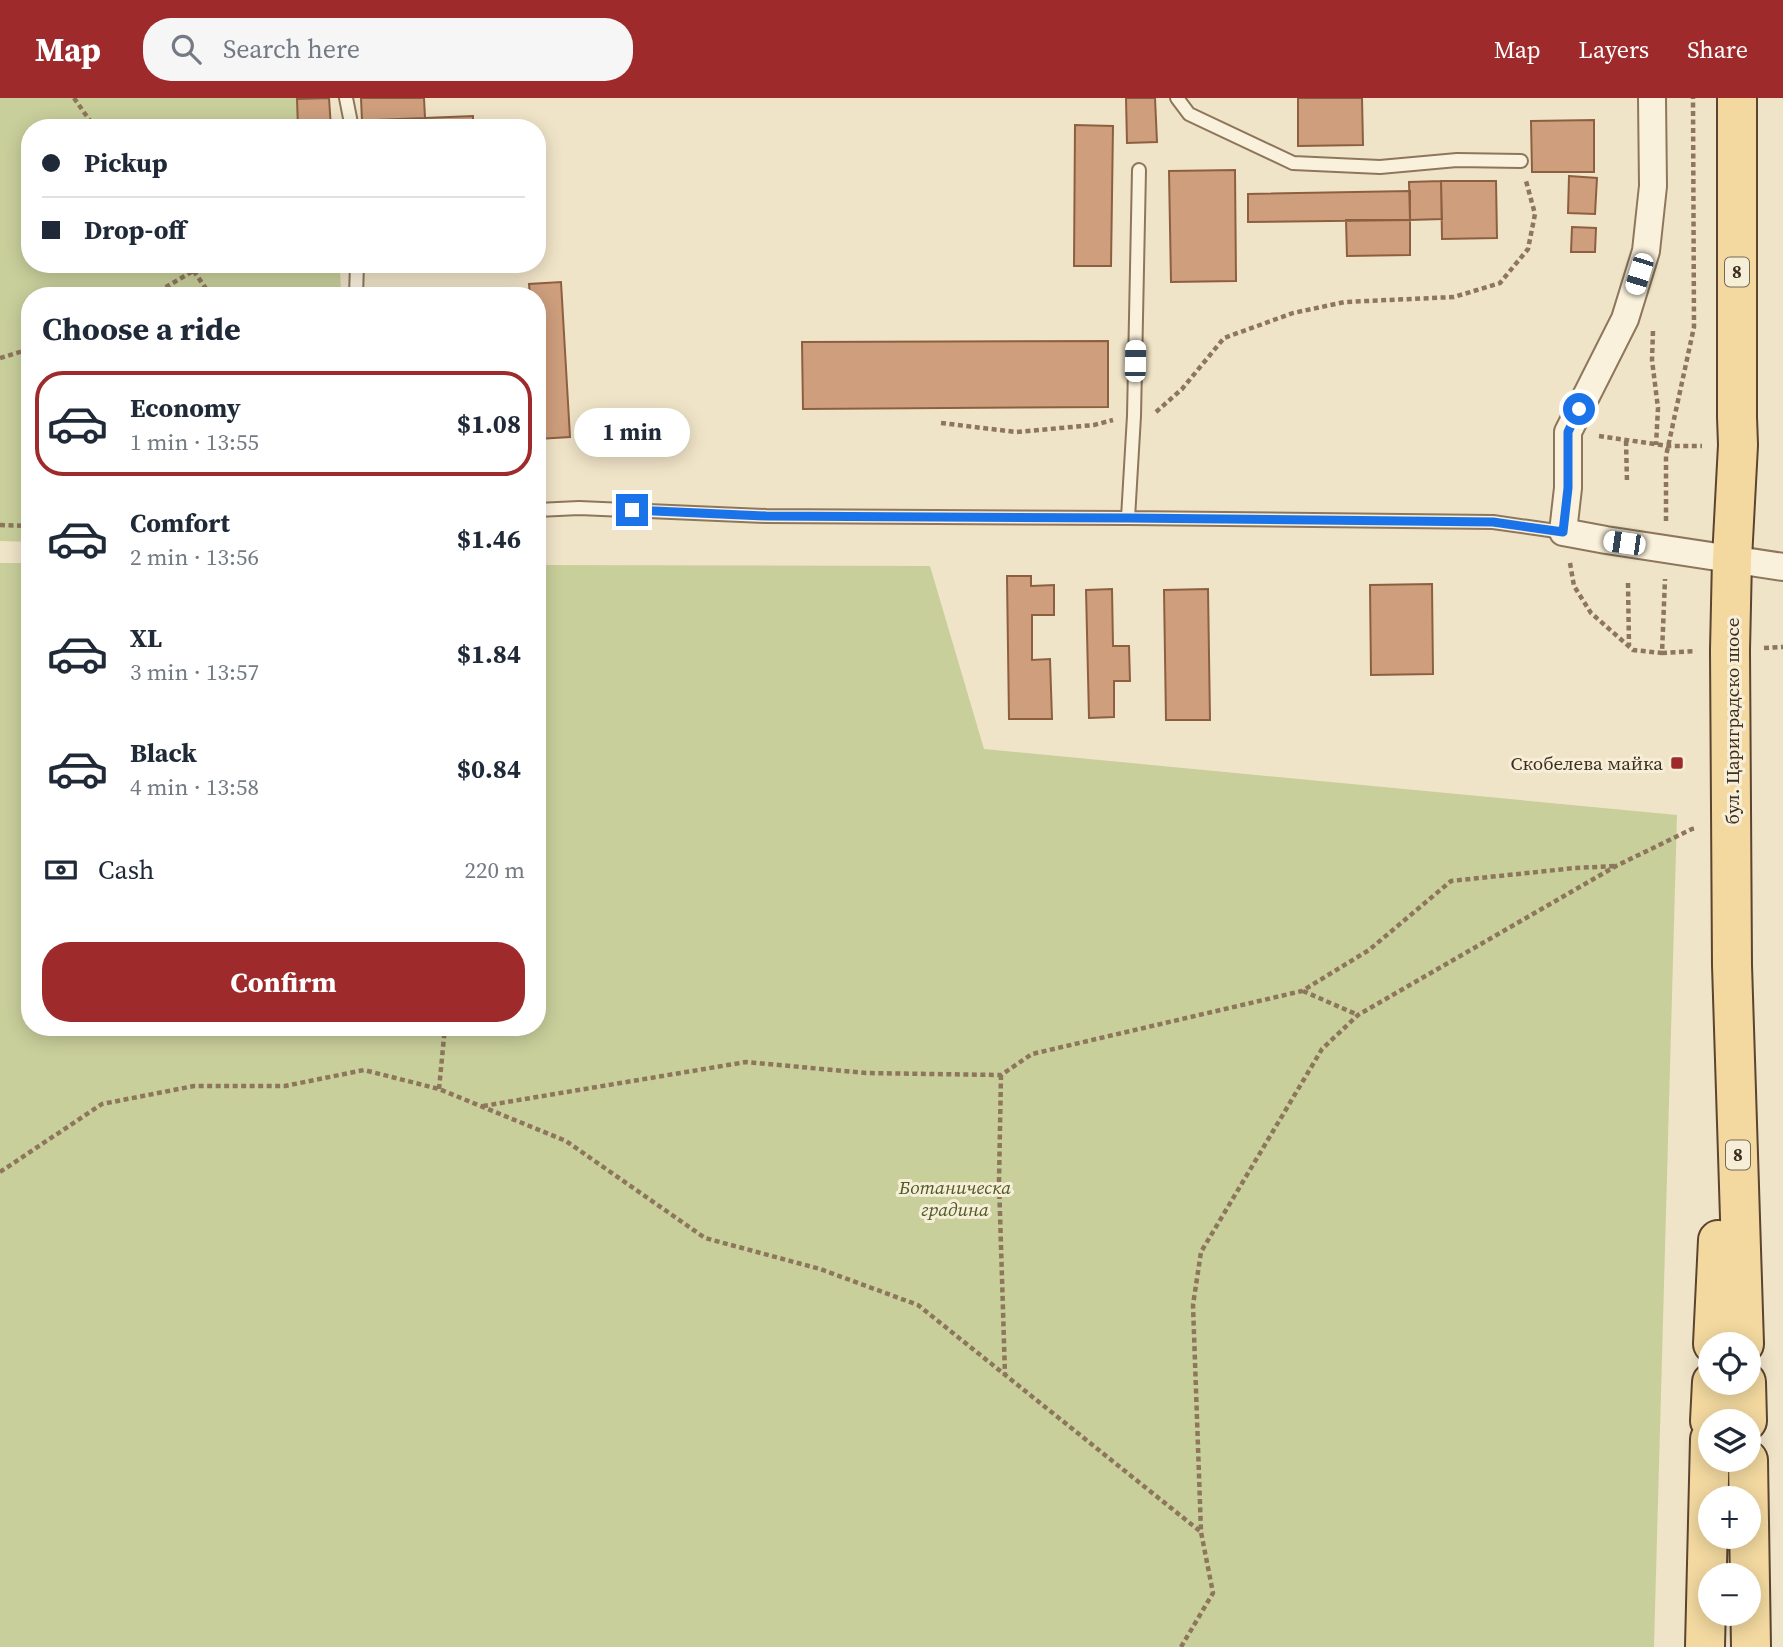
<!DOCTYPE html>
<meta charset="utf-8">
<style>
body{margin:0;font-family:"Source Serif 4",serif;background:#f6f6f7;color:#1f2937;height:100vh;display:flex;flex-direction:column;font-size:26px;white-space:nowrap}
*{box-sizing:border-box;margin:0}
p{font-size:23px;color:#747a83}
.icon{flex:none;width:38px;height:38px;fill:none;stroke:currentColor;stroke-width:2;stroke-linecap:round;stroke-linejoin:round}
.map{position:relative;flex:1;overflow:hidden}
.side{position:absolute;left:21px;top:189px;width:525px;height:749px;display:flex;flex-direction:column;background:#fff;border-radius:28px;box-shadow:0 4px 18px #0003}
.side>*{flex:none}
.guide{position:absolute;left:21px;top:21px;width:525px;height:154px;border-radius:28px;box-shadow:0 4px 18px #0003;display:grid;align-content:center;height:154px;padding:0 21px;background:#fff}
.tools{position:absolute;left:1698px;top:1234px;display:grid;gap:14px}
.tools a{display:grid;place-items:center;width:63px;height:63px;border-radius:50%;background:#fff;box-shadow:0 4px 18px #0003;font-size:35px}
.end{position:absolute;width:32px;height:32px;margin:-16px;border:9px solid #1a73e8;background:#fff;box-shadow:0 0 0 4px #fff}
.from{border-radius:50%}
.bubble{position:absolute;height:49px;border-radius:24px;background:#fff;box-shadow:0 4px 18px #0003;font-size:23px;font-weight:700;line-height:49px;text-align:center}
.car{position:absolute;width:21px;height:42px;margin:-21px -10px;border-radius:9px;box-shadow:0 0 5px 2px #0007;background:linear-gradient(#fff 24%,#345 0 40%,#fff 0 76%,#345 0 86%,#fff 0)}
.guide b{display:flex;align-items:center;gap:24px;height:66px;font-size:26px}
.guide b+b{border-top:2px solid #e0e1e3}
.guide i{width:18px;height:18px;background:#1f2937}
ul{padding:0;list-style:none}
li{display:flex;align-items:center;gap:21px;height:105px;margin:0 14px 10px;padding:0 7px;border:4px solid transparent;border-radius:28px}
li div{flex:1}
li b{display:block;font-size:26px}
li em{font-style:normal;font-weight:700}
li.current{border-color:#9e2a2b}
li>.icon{width:63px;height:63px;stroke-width:1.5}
h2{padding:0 21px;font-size:32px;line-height:84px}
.pay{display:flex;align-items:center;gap:18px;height:77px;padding:0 21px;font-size:26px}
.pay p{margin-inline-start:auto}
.button{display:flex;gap:14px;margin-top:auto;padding:14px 21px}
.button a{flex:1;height:80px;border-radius:28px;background:#9e2a2b;color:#fff;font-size:28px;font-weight:700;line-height:80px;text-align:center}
header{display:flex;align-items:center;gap:42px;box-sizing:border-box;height:98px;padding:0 35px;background:#9e2a2b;color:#fff}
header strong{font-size:33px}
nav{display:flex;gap:38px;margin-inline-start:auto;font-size:24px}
.search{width:490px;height:63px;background:#f6f6f7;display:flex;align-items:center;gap:18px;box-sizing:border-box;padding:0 24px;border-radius:28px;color:#747a83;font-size:26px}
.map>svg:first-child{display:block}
</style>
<header>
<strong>Map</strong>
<div class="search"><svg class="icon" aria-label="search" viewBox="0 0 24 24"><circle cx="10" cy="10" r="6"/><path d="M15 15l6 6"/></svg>Search here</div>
<nav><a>Map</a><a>Layers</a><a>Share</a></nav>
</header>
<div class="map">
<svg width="1783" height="1549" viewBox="0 0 1783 1549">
<rect width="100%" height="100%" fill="#f0e4c8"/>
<path fill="#c9cf9b" d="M 0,0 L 300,0 L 317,30 L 30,30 L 30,166 L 340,166 L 341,198 L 30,198 L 30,444 L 0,443 Z
M 0,465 L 30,465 L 30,929 L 537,929 L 537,467 L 930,468 L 984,651 L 1677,717 L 1654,1549 L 0,1549 Z"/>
<path fill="#cf9f7d" stroke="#8d5f41" stroke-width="2" d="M 329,0 L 331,30 L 298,30 L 297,1 Z
M 361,0 L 424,0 L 425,20 L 362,23 Z
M 1126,0 L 1155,0 L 1157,44 L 1127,45 Z
M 1298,0 L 1362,0 L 1363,47 L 1298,48 Z
M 473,18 L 473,25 L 499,24 L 499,30 L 377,30 L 376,22 Z
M 1594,22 L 1594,74 L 1532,74 L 1531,23 Z
M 1075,27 L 1113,28 L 1111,168 L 1074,168 Z
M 1235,72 L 1236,183 L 1171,184 L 1169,73 Z
M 1569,78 L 1597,80 L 1595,116 L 1568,115 Z
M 1441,83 L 1442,121 L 1410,122 L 1409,84 Z
M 1441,83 L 1496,83 L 1497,140 L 1442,141 Z
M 1410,93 L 1410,122 L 1248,124 L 1248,96 Z
M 1346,122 L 1410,122 L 1410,157 L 1347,158 Z
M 1572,129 L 1596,130 L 1595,154 L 1571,154 Z
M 561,184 L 570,339 L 538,341 L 537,198 L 530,198 L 529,186 Z
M 1108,243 L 1108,309 L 803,311 L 802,244 Z
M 1007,478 L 1031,478 L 1031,488 L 1054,487 L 1054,517 L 1032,517 L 1032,562 L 1050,561 L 1052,621 L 1009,621 Z
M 1432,486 L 1433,576 L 1371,577 L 1370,487 Z
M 1112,491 L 1113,548 L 1129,548 L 1130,583 L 1114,583 L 1114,619 L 1089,620 L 1086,492 Z
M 1208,491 L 1210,622 L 1166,622 L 1164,492 Z"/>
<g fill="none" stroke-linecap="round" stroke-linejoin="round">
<defs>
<path id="lane" d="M 346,0 L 352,30
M 1177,0 L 1189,16 L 1293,65 L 1380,69 L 1457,62 L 1521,63
M 356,198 L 357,166
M 537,412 L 579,410 L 766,418 L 1128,420 L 1493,424 L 1563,434
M 1128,420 L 1134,318 L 1139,72"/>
<path id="street" d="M 1652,0 L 1653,88 L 1646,153 L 1625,221 L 1568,334 L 1568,390 L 1563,434 L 1606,442 L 1783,469"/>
<path id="primary" d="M 1737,0 L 1737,319 L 1738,347 L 1732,461 L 1730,552 L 1732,867 L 1744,1246
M 1713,1246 L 1718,1142
M 1746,1284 L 1747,1323
M 1710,1323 L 1712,1284
M 1748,1362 L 1751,1549
M 1705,1549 L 1710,1341"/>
</defs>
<use href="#lane" stroke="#8d765c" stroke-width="16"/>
<use href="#street" stroke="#8d765c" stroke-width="30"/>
<use href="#primary" stroke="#5b4430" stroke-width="42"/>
<path stroke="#8d765c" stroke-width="4.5" stroke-dasharray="5 3.5" stroke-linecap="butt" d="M 74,0 L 95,30
M 189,166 L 211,198
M 151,198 L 193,173
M 1653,233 L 1652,262 L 1658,310 L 1656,347
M 0,260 L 30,251
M 1156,314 L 1182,291 L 1224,240 L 1293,215 L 1345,204 L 1454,199 L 1500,185 L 1528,151 L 1535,116 L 1526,83
M 941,325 L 1016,334 L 1094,327 L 1113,322
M 1599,338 L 1668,348 L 1702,348
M 1626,343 L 1627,384
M 1666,423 L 1666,358 L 1694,229 L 1693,0
M 0,427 L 30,428
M 1570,465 L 1574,488 L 1591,515 L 1633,552 L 1662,555 L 1665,481
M 1628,485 L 1629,548
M 1764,550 L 1783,549
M 1662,555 L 1696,553
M 1303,893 L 1358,917
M 1001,977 L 999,1083 L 1005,1277
M 439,991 L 445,929
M 483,1008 L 746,964 L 866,975 L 1001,977 L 1032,956 L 1302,893 L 1369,852 L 1451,783 L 1575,770 L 1616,768
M 0,1074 L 102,1006 L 194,988 L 285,988 L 364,972 L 439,991 L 566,1043 L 705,1140 L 820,1171 L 918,1207 L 1201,1434
M 1181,1549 L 1213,1495 L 1201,1434 L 1193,1207 L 1201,1154 L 1322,951 L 1358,917 L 1616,768 L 1692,731 L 1697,730"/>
<use href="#lane" stroke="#faf1dc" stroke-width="12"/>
<use href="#street" stroke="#faf1dc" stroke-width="26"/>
<use href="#primary" stroke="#f3d9a0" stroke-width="38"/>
</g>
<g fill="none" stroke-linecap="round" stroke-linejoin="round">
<path stroke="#1a73e8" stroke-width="9" d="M 632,412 L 766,418 L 1128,420 L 1493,424 L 1563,434 L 1568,390 L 1568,334 L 1579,311"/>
</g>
<rect fill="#9e2a2b" stroke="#f7eed8" stroke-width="2.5" x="1670" y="658" width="14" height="14" rx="3.5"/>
<g text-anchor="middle" stroke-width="6" stroke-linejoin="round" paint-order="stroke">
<g fill="#f7eed8" stroke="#756857" stroke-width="2">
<rect x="1725" y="159.5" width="24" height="29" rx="5"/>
<rect x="1726" y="1042.5" width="24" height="29" rx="5"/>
</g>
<g font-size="18" font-weight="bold" fill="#3d2e20">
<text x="1737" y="180">8</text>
<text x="1738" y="1063">8</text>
</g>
<g font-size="19" fill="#3d2e20" stroke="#f7eed8">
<text transform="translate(1732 623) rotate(-90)" y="7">бул. Цариградско шосе</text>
</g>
<g font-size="19" fill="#3d2e20" stroke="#f7eed8" text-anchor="end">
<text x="1663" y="672">Скобелева майка</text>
</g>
<g font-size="19" font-style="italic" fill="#4d5a26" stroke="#f7eed8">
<text x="955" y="1096">Ботаническа<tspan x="955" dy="22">градина</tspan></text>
</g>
</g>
</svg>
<div class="tools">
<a><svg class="icon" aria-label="locate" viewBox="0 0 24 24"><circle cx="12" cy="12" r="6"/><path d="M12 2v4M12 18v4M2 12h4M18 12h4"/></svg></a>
<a><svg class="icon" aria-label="layers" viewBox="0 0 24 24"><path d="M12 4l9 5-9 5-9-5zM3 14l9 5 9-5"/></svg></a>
<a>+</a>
<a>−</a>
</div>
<i class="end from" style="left:1579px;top:311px"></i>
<i class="end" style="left:632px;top:412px"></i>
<div class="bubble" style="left:574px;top:310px;width:116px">1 min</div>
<i class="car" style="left:1639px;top:176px;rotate:197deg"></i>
<i class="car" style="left:1135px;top:263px;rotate:1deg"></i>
<i class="car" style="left:1624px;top:445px;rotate:278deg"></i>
<div class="guide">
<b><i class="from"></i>Pickup</b>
<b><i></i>Drop-off</b>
</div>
<section class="side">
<h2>Choose a ride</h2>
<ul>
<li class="current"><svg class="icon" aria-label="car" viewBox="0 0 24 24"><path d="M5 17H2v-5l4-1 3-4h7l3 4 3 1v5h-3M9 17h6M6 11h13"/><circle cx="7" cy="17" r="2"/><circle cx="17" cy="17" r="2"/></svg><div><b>Economy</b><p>1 min · 13:55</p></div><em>$1.08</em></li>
<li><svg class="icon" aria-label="car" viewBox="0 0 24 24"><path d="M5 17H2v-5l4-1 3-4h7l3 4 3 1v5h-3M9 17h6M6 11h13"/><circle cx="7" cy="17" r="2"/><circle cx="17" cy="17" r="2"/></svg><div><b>Comfort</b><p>2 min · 13:56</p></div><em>$1.46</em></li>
<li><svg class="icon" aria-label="car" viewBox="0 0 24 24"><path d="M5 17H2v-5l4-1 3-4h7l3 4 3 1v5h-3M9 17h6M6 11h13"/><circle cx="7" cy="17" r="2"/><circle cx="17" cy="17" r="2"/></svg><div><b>XL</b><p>3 min · 13:57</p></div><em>$1.84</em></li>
<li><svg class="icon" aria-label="car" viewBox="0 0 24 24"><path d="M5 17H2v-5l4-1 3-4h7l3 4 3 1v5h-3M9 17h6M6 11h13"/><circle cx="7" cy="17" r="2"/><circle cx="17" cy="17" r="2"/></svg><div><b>Black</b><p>4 min · 13:58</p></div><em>$0.84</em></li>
</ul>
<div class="pay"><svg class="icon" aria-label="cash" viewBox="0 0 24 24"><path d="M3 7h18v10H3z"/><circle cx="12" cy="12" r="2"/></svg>Cash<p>220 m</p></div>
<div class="button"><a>Confirm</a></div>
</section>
</div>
